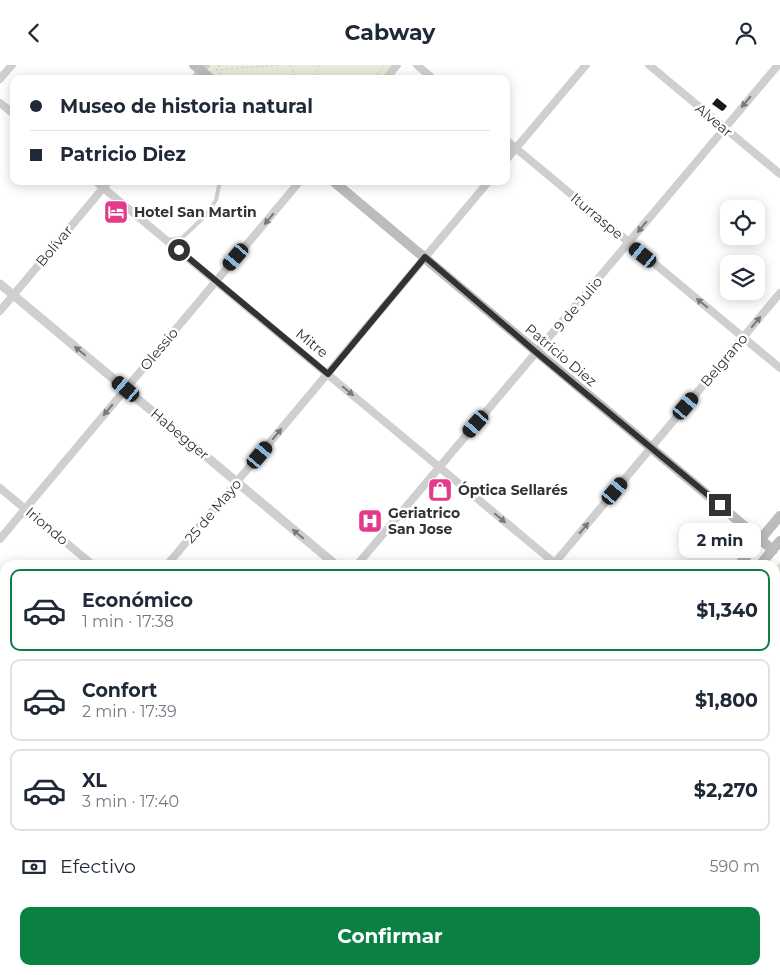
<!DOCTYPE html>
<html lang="es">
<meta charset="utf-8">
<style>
body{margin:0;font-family:Montserrat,sans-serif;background:#f6f6f7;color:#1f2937;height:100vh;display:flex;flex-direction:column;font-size:19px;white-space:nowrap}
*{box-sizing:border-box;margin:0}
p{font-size:16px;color:#747a83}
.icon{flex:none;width:28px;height:28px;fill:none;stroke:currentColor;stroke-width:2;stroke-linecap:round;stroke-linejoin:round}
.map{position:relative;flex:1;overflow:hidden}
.panel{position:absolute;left:0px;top:495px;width:780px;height:415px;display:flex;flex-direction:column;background:#fff;border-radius:15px 15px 0 0;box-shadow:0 2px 12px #0003}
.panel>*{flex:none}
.guide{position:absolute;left:10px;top:10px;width:500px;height:110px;border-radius:10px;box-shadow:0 2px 12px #0003;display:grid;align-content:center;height:110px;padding:0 20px;background:#fff}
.buttons{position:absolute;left:720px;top:135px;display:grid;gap:10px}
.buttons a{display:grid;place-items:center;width:45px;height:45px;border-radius:10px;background:#fff;box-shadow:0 2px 12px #0003;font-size:25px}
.end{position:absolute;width:22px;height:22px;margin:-11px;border:6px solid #323232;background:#fff;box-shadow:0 0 0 2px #fff}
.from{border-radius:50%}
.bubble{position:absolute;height:35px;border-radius:10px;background:#fff;box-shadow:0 2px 12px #0003;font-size:16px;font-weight:700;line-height:35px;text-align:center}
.car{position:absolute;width:15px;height:30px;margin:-15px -8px;border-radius:6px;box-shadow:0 0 4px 1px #0007;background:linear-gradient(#222 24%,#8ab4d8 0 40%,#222 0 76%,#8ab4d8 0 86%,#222 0)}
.guide b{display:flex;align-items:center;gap:18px;height:48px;font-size:19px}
.guide b+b{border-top:1px solid #e0e1e3}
.guide i{width:12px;height:12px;background:#1f2937}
ul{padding:9px 0 0;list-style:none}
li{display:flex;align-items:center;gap:15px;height:82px;margin:0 10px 8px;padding:0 10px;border:2px solid #e0e1e3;border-radius:10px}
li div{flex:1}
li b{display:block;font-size:19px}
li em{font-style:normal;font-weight:700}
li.selected{border-color:#0b8043}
li>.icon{width:45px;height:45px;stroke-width:1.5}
.pay{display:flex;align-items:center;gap:12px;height:55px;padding:0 20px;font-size:19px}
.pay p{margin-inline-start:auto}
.action{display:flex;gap:10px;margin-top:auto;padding:10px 20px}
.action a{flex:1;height:58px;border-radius:10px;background:#0b8043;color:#fff;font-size:20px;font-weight:700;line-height:58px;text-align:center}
header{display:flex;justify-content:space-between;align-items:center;height:65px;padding:0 20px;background:#fff;font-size:22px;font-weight:700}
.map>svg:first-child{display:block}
</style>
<header><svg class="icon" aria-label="back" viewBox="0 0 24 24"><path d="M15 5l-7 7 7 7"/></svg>Cabway<svg class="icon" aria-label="person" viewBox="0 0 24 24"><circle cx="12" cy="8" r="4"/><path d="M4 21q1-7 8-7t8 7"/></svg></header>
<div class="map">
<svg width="780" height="910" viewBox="0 0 780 910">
<rect width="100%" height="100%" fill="#fff"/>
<path fill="#e8e9db" d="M 206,0 L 397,0 L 386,14 L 211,14 L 201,6 Z
M 780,497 L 780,658 L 775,653 L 775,503 Z"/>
<path fill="#191919" d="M 717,33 L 727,41 L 724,45 L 722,46 L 712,39 Z"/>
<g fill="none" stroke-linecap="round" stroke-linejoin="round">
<path stroke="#ccc" stroke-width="1" stroke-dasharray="2.5 2.5" stroke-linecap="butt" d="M 220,0 L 216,5 L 226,14
M 290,0 L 294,9 C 305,17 316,13 319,0
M 216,5 L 279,0
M 373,14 L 385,0
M 776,502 L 780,554
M 776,502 L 780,505
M 775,582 L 780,582"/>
<path stroke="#cfcfcf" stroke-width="4" d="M 167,175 L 182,173 L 206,150 L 216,135 L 220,116"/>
<path stroke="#cfcfcf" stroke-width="8" d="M 417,0 L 433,14
M 649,0 L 780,109
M 0,14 L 12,0
M 194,14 L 206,0
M 386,14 L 397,0
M 0,38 L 14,49
M 506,75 L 780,303
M 506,95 L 586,0
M 95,116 L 557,500
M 0,246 L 109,116
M 0,423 L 93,500
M 0,474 L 300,116
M 167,500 L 489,116
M 357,500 L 778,0
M 553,500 L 780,228
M 0,607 L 5,611
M 0,700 L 5,694
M 0,801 L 5,805
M 125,905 L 131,910
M 354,905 L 360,910
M 580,905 L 586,910
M 15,910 L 19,905
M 211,910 L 215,905
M 403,910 L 407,905"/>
<path stroke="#cfcfcf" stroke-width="9" d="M 0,219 L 336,500
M 775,868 L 780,872
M 591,910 L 596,905"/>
<path stroke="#bcbcbc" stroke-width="10" d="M 194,0 L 211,14
M 333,116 L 773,485
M 739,500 L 780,451
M 760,500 L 780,476
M 775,665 L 780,669
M 775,683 L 780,687"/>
</g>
<defs><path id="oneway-solid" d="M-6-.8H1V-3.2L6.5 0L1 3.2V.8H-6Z" transform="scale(1.25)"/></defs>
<g fill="#797979">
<use href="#oneway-solid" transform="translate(746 37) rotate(130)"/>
<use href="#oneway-solid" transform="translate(269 154) rotate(130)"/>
<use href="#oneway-solid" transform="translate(642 162) rotate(130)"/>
<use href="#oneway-solid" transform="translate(702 238) rotate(-141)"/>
<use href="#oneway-solid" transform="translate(756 257) rotate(-50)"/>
<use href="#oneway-solid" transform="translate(80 286) rotate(-140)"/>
<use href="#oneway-solid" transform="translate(348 326) rotate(40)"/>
<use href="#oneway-solid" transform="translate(108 345) rotate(130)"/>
<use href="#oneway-solid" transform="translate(277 369) rotate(-50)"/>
<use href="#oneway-solid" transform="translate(500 453) rotate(40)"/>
<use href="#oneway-solid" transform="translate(584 463) rotate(-50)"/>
<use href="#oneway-solid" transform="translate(298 469) rotate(-140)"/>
</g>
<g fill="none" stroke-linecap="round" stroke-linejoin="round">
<path stroke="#323232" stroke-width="6" d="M 179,185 L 328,309 L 425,192 L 537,288 L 720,440"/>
</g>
<defs>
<symbol id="hotel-square" viewBox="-11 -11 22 22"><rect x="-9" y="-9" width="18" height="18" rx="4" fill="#e43a8a" stroke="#fff"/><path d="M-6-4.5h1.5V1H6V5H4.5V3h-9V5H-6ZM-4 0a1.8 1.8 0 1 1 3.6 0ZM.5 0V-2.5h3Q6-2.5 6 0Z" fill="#fff"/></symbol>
<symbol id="shop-square" viewBox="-11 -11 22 22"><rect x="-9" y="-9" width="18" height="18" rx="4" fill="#e43a8a" stroke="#fff"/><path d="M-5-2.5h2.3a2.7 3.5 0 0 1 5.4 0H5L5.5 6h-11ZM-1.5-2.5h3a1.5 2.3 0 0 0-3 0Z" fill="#fff"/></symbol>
<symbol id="hospital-square" viewBox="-11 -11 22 22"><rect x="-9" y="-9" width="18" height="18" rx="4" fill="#e43a8a" stroke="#fff"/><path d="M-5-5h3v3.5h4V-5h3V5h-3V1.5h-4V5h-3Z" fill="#fff"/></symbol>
</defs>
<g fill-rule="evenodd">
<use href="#hotel-square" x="102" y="133" width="28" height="28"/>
<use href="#shop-square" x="426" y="411" width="28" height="28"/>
<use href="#hospital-square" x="356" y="442" width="28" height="28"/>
</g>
<g text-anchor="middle" stroke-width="5" stroke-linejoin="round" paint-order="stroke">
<g font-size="14" fill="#323232" stroke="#fff">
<text transform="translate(714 55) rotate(40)" y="5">Alvear</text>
<text transform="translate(597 151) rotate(40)" y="5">Iturraspe</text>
<text transform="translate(54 181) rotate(-50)" y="5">Bolívar</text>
<text transform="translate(578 239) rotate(-50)" y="5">9 de Julio</text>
<text transform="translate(312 278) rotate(39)" y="5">Mitre</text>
<text transform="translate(159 284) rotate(-50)" y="5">Olessio</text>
<text transform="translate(561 290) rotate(40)" y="5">Patricio Diez</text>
<text transform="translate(724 295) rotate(-50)" y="5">Belgrano</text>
<text transform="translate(180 369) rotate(40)" y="5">Habegger</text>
<text transform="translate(213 446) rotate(-50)" y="5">25 de Mayo</text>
<text transform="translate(47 461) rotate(40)" y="5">Iriondo</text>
</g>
<g font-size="14" font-weight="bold" fill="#323232" stroke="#fff" text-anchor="start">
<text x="134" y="152">Hotel San Martin</text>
<text x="458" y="430">Óptica Sellarés</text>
<text x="388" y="453">Geriatrico<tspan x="388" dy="16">San Jose</tspan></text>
</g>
</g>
</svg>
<div class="buttons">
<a><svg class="icon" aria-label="locate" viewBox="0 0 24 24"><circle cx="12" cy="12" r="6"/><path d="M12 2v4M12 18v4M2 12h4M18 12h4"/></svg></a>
<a><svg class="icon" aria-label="layers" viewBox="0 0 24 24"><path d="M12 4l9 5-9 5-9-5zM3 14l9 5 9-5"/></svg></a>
</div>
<i class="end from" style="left:179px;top:185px"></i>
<i class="end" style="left:720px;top:440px"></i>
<div class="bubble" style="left:679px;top:458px;width:82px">2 min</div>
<i class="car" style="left:643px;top:190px;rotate:309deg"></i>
<i class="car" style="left:236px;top:192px;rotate:220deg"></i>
<i class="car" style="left:126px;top:324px;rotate:310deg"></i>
<i class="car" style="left:686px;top:341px;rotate:40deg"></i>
<i class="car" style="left:476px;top:359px;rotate:221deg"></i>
<i class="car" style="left:260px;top:390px;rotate:40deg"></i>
<i class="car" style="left:615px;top:426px;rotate:40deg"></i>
<div class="guide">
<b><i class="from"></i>Museo de historia natural</b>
<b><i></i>Patricio Diez</b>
</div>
<section class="panel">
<ul>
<li class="selected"><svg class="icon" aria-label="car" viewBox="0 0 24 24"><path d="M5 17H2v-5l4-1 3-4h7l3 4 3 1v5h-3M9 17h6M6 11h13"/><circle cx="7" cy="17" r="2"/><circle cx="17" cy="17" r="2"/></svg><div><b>Económico</b><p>1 min · 17:38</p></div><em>$1,340</em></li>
<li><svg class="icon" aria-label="car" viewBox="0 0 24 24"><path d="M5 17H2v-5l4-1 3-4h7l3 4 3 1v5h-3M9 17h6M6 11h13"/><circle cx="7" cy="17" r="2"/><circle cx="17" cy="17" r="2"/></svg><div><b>Confort</b><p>2 min · 17:39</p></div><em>$1,800</em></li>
<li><svg class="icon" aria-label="car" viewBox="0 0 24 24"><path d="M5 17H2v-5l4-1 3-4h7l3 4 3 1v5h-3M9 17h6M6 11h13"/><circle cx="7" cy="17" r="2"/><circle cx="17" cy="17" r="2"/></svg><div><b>XL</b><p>3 min · 17:40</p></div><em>$2,270</em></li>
</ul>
<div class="pay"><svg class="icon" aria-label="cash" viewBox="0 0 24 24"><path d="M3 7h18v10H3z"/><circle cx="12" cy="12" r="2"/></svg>Efectivo<p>590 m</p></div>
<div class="action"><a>Confirmar</a></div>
</section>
</div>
